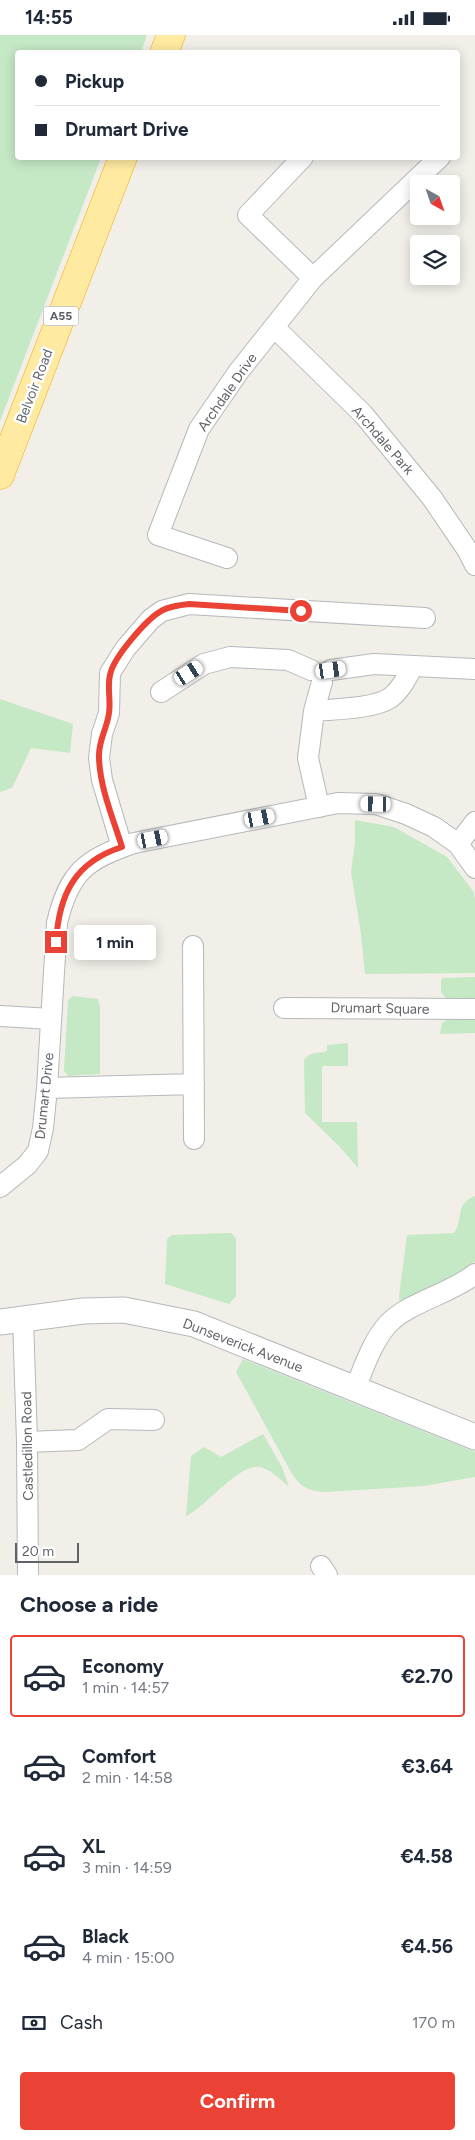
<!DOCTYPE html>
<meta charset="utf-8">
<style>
body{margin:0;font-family:Figtree,sans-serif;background:#f6f6f7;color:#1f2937;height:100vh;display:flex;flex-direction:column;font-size:19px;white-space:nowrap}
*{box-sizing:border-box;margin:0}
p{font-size:16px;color:#747a83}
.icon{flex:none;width:28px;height:28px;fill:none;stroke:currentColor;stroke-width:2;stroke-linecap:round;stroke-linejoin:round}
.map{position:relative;height:1540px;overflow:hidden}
.sheet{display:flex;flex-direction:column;background:#fff;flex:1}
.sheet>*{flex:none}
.banner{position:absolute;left:15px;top:15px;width:445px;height:110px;border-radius:5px;box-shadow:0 2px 12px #0003;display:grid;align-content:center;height:110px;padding:0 20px;background:#fff}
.needle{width:32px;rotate:140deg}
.fabs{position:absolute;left:410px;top:140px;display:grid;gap:10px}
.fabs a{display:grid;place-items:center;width:50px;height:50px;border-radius:5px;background:#fff;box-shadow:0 2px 12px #0003;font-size:25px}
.scale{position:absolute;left:15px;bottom:12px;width:64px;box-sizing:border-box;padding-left:5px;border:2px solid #5f6368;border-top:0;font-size:14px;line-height:18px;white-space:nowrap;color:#5f6368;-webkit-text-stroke:4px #fff;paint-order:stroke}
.end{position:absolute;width:22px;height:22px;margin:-11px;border:6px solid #ea4335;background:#fff;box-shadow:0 0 0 2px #fff}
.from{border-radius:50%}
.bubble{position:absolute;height:35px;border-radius:5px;background:#fff;box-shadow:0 2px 12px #0003;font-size:16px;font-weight:700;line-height:35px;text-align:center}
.car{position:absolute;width:15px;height:30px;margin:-15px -8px;border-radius:6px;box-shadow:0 0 4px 1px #0007;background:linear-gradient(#fff 24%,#345 0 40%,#fff 0 76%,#345 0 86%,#fff 0)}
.banner b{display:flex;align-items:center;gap:18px;height:48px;font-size:19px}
.banner b+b{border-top:1px solid #e0e1e3}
.banner i{width:12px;height:12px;background:#1f2937}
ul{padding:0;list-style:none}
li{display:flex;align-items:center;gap:15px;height:82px;margin:0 10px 8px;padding:0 10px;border:2px solid transparent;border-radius:5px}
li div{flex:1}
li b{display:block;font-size:19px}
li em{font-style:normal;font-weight:700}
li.selected{border-color:#ea4335}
li>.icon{width:45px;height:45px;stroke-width:1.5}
h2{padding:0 20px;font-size:22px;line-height:60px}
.pay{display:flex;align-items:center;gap:12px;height:55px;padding:0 20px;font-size:19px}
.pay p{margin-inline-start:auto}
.cta{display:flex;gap:10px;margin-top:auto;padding:10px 20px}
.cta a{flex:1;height:58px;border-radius:5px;background:#ea4335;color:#fff;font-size:20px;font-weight:700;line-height:58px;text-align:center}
.status{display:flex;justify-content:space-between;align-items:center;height:35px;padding:0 25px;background:#fff;direction:ltr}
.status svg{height:14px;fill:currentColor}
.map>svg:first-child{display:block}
</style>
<div class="status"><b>14:55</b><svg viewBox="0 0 49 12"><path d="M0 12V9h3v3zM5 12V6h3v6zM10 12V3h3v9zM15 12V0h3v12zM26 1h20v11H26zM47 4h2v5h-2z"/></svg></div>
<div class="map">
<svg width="475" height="1540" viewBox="0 0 475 1540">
<rect width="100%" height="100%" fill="#f1efe8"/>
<path fill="#c5e8c5" d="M 0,0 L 147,0 L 141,17 L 18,18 L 18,122 L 101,123 L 0,386 Z
M 0,664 L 73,689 L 70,718 L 31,713 L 12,753 L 0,757 Z
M 355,785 L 394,792 L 447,822 L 473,856 L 475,864 L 475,938 L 365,939 L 361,899 L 351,837 L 355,807 Z
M 475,942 L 475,967 L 460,967 L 446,963 L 441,957 L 441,945 L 443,943 Z
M 73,961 L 98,964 L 100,972 L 100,1039 L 68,1041 L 64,1036 L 68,965 Z
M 448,984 L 475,984 L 475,998 L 440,999 L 442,988 Z
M 348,1008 L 348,1031 L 322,1031 L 322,1087 L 357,1087 L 358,1133 L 340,1112 L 305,1078 L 304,1025 C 310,1016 318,1019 327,1016 L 327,1010 Z
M 475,1161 L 475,1226 L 467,1235 L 400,1270 L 399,1261 L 407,1200 L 454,1198 C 464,1184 454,1169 475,1161 Z
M 231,1198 L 236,1203 L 236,1261 L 229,1269 L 165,1249 L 167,1204 L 172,1200 Z
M 243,1324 L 475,1417 L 475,1442 L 424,1451 L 326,1457 C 309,1457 299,1451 291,1437 L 236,1337 Z
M 263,1399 L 282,1432 L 289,1452 C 281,1445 270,1434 260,1432 C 239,1428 206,1472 186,1481 L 191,1421 L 204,1412 L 221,1422 Z"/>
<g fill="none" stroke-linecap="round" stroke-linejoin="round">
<defs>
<path id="minor" d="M 303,122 L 248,180 L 313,243
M 275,293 L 363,379 L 432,463 L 468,516 L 475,530
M 227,523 L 158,500 L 199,394 L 239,336 L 313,243 L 440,122
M 331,635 L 374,629 L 475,634
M 161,657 L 204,629 L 230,622 L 288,625 L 311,635
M 314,676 C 335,674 373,674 390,663 C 401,655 407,642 413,631
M 319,772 L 308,723 L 314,676 L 322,647
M 458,809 L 475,787
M 122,812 L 102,745 L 99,723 L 102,699 L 109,678 L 110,638 L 125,614 L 151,584 L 162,576 L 189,569 L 425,583
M 193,911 L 194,1104
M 284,973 L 475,974
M 0,981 L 51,984
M 47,1053 L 194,1049
M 0,1152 L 27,1130 L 38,1116 L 43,1093 L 47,1053 L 57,888 C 69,837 86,824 134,808 L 338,768 L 376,769 L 406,779 L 434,792 L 458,809 L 475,833
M 23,1283 L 27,1407 L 28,1540
M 355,1354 C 364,1332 372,1307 388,1289 C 409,1267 450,1259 475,1239
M 27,1407 L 78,1405 L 108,1384 L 154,1385
M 321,1531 L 327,1540"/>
<path id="tertiary" d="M 0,1287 L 83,1276 L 124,1275 L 194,1289 L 475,1402"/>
<path id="trunk" d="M 164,18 L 171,0
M 0,440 L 123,122"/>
</defs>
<use href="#minor" stroke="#b5b8bc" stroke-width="22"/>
<use href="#tertiary" stroke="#b5b8bc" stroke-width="27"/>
<use href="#trunk" stroke="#f9ab00" stroke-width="29"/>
<use href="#minor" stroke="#fff" stroke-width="20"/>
<use href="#tertiary" stroke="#fff" stroke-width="25"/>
<use href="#trunk" stroke="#feeaa1" stroke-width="28"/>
</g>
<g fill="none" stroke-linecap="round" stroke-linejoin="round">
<path stroke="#ea4335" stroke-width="6" d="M 56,907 C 59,859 75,827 122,812 C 113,783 100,753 99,723 C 98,706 107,694 109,678 C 111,665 107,652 110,640 C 113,623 147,583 163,575 C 171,571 180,570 189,569 L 301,576"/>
</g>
<g text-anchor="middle" stroke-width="5" stroke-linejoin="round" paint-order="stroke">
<rect fill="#fff" stroke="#8f9295" stroke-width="1" x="43.5" y="271.5" width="35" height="19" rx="4"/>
<g font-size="12" font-weight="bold" fill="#5f6368">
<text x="61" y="285">A55</text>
</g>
<g font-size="14" fill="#5f6368" stroke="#fff">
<text transform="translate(34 351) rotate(-69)" y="5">Belvoir Road</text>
<text transform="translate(227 357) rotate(-55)" y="5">Archdale Drive</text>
<text transform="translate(383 405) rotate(49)" y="5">Archdale Park</text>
<text transform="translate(380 973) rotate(1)" y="5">Drumart Square</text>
<text transform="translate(44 1061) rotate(-84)" y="5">Drumart Drive</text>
<text transform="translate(243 1310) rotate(21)" y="5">Dunseverick Avenue</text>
<text transform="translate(27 1411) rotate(-91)" y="5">Castledillon Road</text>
</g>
</g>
</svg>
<div class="fabs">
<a><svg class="needle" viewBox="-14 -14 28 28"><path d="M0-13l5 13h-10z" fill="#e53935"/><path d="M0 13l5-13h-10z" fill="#747a83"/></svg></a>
<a><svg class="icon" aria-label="layers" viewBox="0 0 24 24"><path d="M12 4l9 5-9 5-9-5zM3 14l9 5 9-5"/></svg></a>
</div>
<div class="scale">20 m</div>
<i class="end from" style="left:301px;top:576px"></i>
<i class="end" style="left:56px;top:907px"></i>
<div class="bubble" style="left:74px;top:890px;width:82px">1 min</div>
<i class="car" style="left:331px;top:635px;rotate:82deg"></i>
<i class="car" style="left:189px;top:638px;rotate:57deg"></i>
<i class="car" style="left:376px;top:769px;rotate:271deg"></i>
<i class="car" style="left:260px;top:783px;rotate:79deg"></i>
<i class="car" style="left:153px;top:804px;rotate:79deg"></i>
<div class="banner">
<b><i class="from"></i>Pickup</b>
<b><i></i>Drumart Drive</b>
</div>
</div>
<section class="sheet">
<h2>Choose a ride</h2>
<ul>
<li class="selected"><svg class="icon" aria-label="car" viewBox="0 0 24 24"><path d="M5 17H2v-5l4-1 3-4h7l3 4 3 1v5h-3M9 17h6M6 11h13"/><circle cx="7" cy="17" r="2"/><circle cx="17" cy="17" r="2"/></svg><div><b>Economy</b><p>1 min · 14:57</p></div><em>€2.70</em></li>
<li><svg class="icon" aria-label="car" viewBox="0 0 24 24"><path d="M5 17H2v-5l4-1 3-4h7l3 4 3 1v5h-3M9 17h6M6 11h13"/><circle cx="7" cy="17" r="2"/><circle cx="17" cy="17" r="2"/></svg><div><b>Comfort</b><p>2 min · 14:58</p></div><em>€3.64</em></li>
<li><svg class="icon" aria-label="car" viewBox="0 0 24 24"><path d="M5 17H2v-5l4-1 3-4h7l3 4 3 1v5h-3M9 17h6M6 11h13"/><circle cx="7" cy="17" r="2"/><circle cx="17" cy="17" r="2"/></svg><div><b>XL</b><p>3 min · 14:59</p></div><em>€4.58</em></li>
<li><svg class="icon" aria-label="car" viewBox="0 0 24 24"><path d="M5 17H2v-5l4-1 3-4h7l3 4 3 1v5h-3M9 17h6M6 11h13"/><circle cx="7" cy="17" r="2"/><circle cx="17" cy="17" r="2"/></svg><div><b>Black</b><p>4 min · 15:00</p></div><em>€4.56</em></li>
</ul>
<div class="pay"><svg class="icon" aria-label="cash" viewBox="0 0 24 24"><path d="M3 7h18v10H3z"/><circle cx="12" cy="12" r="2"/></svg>Cash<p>170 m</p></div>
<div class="cta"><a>Confirm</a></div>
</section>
